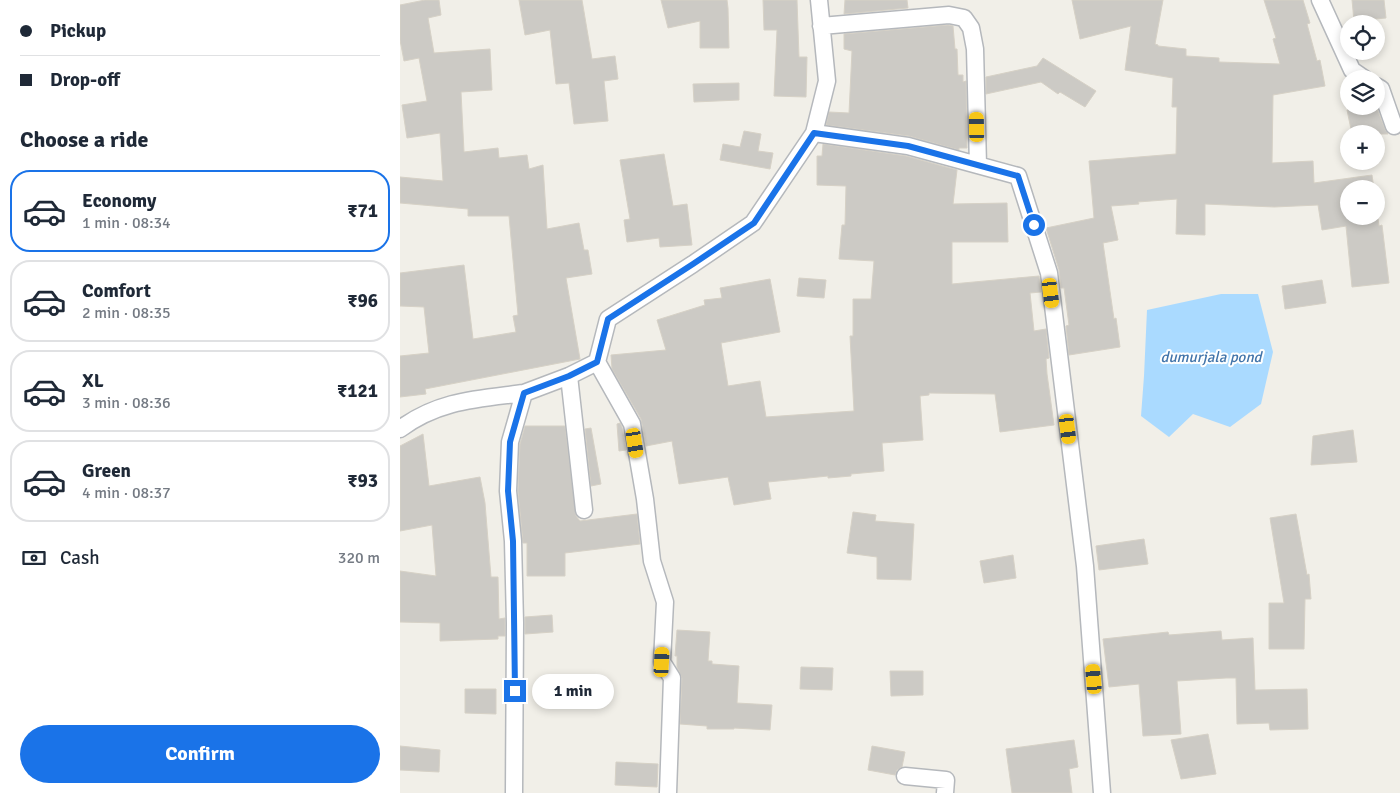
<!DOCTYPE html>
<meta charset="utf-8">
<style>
body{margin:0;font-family:Signika,sans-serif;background:#f6f6f7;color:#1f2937;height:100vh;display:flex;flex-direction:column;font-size:19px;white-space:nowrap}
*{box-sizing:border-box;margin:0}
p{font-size:16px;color:#747a83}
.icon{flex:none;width:28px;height:28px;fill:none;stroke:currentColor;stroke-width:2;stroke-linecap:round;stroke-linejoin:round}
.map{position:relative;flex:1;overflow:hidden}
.drawer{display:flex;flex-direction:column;background:#fff;width:400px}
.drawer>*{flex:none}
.top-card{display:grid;align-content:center;height:110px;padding:0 20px;background:#fff}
.buttons{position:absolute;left:940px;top:15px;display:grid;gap:10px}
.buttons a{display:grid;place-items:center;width:45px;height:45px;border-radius:50%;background:#fff;box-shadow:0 2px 8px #0003;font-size:25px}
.end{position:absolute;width:22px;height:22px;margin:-11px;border:6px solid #1a73e8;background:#fff;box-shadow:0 0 0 2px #fff}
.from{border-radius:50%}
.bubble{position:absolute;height:35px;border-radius:18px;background:#fff;box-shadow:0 2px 8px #0003;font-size:16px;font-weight:700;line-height:35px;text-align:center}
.car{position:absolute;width:15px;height:30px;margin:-15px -8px;border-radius:6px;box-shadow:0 0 4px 1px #0007;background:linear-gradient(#f5c518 24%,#345 0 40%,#f5c518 0 76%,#345 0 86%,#f5c518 0)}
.top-card b{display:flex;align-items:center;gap:18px;height:48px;font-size:19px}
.top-card b+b{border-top:1px solid #e0e1e3}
.top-card i{width:12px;height:12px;background:#1f2937}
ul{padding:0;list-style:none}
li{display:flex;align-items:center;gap:15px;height:82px;margin:0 10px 8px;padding:0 10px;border:2px solid #e0e1e3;border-radius:20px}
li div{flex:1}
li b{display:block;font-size:19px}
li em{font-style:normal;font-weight:700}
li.current{border-color:#1a73e8}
li>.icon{width:45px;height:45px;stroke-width:1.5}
h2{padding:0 20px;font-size:22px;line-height:60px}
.pay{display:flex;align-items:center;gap:12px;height:55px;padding:0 20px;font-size:19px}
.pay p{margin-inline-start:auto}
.primary-button{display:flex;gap:10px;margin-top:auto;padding:10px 20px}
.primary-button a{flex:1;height:58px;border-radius:30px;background:#1a73e8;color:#fff;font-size:20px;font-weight:700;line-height:58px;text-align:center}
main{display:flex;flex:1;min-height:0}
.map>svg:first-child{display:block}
</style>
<main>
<section class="drawer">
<div class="top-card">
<b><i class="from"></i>Pickup</b>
<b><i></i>Drop-off</b>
</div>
<h2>Choose a ride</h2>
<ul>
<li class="current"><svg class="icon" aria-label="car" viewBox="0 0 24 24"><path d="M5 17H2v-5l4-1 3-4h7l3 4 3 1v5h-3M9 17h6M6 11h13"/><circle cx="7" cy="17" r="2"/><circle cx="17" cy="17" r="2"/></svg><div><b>Economy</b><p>1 min · 08:34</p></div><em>₹71</em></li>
<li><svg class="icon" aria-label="car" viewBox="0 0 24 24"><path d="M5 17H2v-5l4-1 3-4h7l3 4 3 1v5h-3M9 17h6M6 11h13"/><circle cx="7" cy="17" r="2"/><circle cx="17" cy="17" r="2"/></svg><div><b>Comfort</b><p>2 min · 08:35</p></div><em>₹96</em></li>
<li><svg class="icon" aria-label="car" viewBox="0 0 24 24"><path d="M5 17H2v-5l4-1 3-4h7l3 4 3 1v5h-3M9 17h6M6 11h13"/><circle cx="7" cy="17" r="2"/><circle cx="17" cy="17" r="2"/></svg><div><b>XL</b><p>3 min · 08:36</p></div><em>₹121</em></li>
<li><svg class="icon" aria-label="car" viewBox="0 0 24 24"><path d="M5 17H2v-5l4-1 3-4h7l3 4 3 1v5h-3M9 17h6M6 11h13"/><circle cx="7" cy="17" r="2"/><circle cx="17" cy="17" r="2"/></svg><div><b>Green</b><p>4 min · 08:37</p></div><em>₹93</em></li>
</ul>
<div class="pay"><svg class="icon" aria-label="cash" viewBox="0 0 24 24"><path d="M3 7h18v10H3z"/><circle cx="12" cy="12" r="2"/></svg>Cash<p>320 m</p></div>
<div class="primary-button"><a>Confirm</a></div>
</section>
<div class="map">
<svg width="1000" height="793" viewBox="0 0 1000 793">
<rect width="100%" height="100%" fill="#f1efe8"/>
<path fill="#aadaff" d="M 821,294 L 858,294 L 873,352 L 861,404 L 830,427 L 793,414 L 769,437 L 741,416 L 744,376 L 747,310 Z"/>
<path fill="#cccac5" stroke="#d6d1c6" d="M 25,0 L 39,0 L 41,15 L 28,18 L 34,53 L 90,49 L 92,90 L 61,92 L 64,152 L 98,148 L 99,158 L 127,155 L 129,169 L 143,165 L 147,229 L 179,223 L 184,250 L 188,250 L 192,274 L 166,278 L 180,359 L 25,389 L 26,394 L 0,397 L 0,356 L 29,353 L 24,307 L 0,306 L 0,273 L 64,265 L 73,339 L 116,332 L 113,316 L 118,315 L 109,216 L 68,216 L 68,209 L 0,203 L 0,177 L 43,181 L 40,133 L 7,138 L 2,105 L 27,101 L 19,58 L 4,61 L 0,40 L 0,5 Z
M 119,0 L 182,0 L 192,59 L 215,56 L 218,79 L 204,81 L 208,121 L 174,124 L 169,83 L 156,84 L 150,30 L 125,35 Z
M 261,0 L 327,0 L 328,8 L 329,48 L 300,48 L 300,21 L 268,28 Z
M 363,0 L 397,0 L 399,57 L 407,57 L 406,97 L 374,96 L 377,30 L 364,30 Z
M 445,0 L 507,0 L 508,8 L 444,14 Z
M 672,0 L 763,0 L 755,44 L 758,45 L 758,46 L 786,49 L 786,56 L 819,58 L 819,62 L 880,64 L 873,39 L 876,38 L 864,0 L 903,0 L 910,23 L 907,24 L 917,61 L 920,60 L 925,86 L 873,95 L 872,163 L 913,161 L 914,183 L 972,175 L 974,189 L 949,189 L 949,216 L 976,216 L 976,203 L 979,226 L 982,225 L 989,283 L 952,287 L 946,226 L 922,230 L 918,205 L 874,207 L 805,204 L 805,235 L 776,234 L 777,199 L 738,202 L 739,204 L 711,206 L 718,240 L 703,243 L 714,319 L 716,318 L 720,347 L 669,355 L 666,326 L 669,325 L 664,288 L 661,288 L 659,270 L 646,228 L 694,218 L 689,161 L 776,154 L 777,107 L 772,107 L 773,78 L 725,70 L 731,26 L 680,39 Z
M 952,0 L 984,0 L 986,18 L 954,21 Z
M 548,25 L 553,26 L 555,49 L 557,49 L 558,75 L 563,75 L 563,82 L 566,81 L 567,148 L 559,148 L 559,150 L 509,136 L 426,125 L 429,112 L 449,113 L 452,51 L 444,49 L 444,34 Z
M 643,58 L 696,91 L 685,107 L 660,92 L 658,94 L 641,82 L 586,94 L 586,77 L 637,66 Z
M 339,83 L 339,100 L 294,102 L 293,84 Z
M 966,106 L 976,106 L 985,129 L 988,134 L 952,134 L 947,110 Z
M 344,131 L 361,134 L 358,151 L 373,153 L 370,169 L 320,160 L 323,144 L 340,147 Z
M 423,144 L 506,156 L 557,170 L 553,204 L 607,203 L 608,242 L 552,242 L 552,284 L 639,276 L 641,292 L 630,293 L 634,331 L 646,329 L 649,358 L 646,359 L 647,374 L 654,425 L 600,432 L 595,394 L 529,393 L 529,395 L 520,396 L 523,440 L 482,443 L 484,471 L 451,474 L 451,476 L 428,478 L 428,476 L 368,482 L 371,499 L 334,505 L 328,477 L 279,484 L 272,441 L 246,446 L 241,419 L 212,369 L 211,355 L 266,350 L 257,320 L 305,305 L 304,300 L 322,298 L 320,288 L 370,279 L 380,332 L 321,343 L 328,386 L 360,381 L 366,417 L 454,411 L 450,336 L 453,336 L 453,299 L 471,299 L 474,261 L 439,259 L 442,225 L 445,225 L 446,186 L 417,185 L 417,156 L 422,156 Z
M 264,154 L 273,206 L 287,204 L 292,245 L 260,247 L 259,238 L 227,242 L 224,220 L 230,219 L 220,160 Z
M 399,278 L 426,280 L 424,298 L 397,296 Z
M 922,280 L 926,303 L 885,309 L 882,286 Z
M 220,423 L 222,427 L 226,450 L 219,451 L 217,424 Z
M 125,426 L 165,426 L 176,516 L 180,521 L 237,514 L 240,544 L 165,553 L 165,576 L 127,576 L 127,543 L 123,543 L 118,491 L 120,444 Z
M 191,428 L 201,484 L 191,486 L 185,429 Z
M 953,430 L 957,462 L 911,465 L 913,436 Z
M 23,434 L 29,486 L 80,477 L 85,503 L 91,577 L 98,577 L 99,619 L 105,618 L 105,636 L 98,636 L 98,639 L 40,641 L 40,623 L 0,622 L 0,571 L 36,576 L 32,525 L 0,531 L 0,446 Z
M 453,512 L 476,515 L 475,521 L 514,524 L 511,580 L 477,579 L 477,557 L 447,553 Z
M 896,514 L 907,575 L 909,574 L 911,599 L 905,599 L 904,649 L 869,649 L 869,603 L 884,603 L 870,518 Z
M 744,539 L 748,564 L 699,570 L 696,546 Z
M 613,555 L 616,578 L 584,583 L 580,561 Z
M 152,615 L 153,632 L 125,634 L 125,617 Z
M 277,630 L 310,632 L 308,661 L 312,661 L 312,664 L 339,666 L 337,703 L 372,705 L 370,730 L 334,728 L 334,729 L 307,729 L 307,726 L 280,724 L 282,678 L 277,667 L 277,656 L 275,656 Z
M 821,631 L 822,640 L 853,638 L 855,690 L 907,689 L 908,729 L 870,730 L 869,723 L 837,724 L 836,678 L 826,678 L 777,681 L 781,734 L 743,736 L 739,684 L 709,687 L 703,639 L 768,632 L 769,635 Z
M 401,667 L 433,668 L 432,690 L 400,689 Z
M 490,671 L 523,671 L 523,695 L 491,696 Z
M 65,689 L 96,689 L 96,714 L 65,713 Z
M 808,734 L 816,774 L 781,779 L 771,740 Z
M 674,740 L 678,767 L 669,769 L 672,793 L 612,793 L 606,749 Z
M 0,746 L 40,750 L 39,772 L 0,770 Z
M 472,746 L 505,752 L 502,767 L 497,770 L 495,775 L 468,770 Z
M 216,762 L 258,764 L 257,787 L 215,785 Z"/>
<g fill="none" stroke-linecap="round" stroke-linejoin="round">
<defs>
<path id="street" d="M 920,0 L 952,70 L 965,79
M 421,26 L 549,15 L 564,18 L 571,28 L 575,49 L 578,165
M 976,86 L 981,89 L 994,126
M 414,133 L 508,146 L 618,176 L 649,273 L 685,566 L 702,793
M 197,362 L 232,424 L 245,499 L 252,561 L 265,602 L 262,662 L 272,678 L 268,793
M 169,376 L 184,510
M 0,429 C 39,400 78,399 124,393
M 505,776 L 546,780 L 545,793
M 114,793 L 115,623 L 113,541 L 108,491 L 110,442 L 124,393 L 169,376 L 197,362 L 208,319 L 293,264 L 353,223 L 414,133 L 427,81 L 419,0"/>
</defs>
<use href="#street" stroke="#b5b8bc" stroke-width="19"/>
<use href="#street" stroke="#fff" stroke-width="16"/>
</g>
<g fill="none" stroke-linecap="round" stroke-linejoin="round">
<path stroke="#1a73e8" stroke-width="6" d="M 115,691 L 113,541 L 108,491 L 110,442 L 124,393 L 169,376 L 197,362 L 208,319 L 293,264 L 354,223 L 414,133 L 508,146 L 618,176 L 634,225"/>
</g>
<g text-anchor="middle" stroke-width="4" stroke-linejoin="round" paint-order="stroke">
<g font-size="15" font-style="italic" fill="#4174aa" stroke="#fff">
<text x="811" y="362">dumurjala pond</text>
</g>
</g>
</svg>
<div class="buttons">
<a><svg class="icon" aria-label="locate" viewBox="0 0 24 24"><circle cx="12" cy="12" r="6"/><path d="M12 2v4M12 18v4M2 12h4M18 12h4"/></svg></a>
<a><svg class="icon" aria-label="layers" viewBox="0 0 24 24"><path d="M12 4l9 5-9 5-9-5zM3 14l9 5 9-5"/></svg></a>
<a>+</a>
<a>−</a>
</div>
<i class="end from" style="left:634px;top:225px"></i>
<i class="end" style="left:115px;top:691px"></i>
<div class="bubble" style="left:132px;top:674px;width:82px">1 min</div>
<i class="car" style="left:577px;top:127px;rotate:359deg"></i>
<i class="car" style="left:651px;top:293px;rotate:173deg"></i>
<i class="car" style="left:668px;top:429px;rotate:173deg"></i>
<i class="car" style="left:235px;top:443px;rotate:171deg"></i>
<i class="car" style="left:262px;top:662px;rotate:3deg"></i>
<i class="car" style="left:694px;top:679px;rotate:355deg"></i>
</div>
</main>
